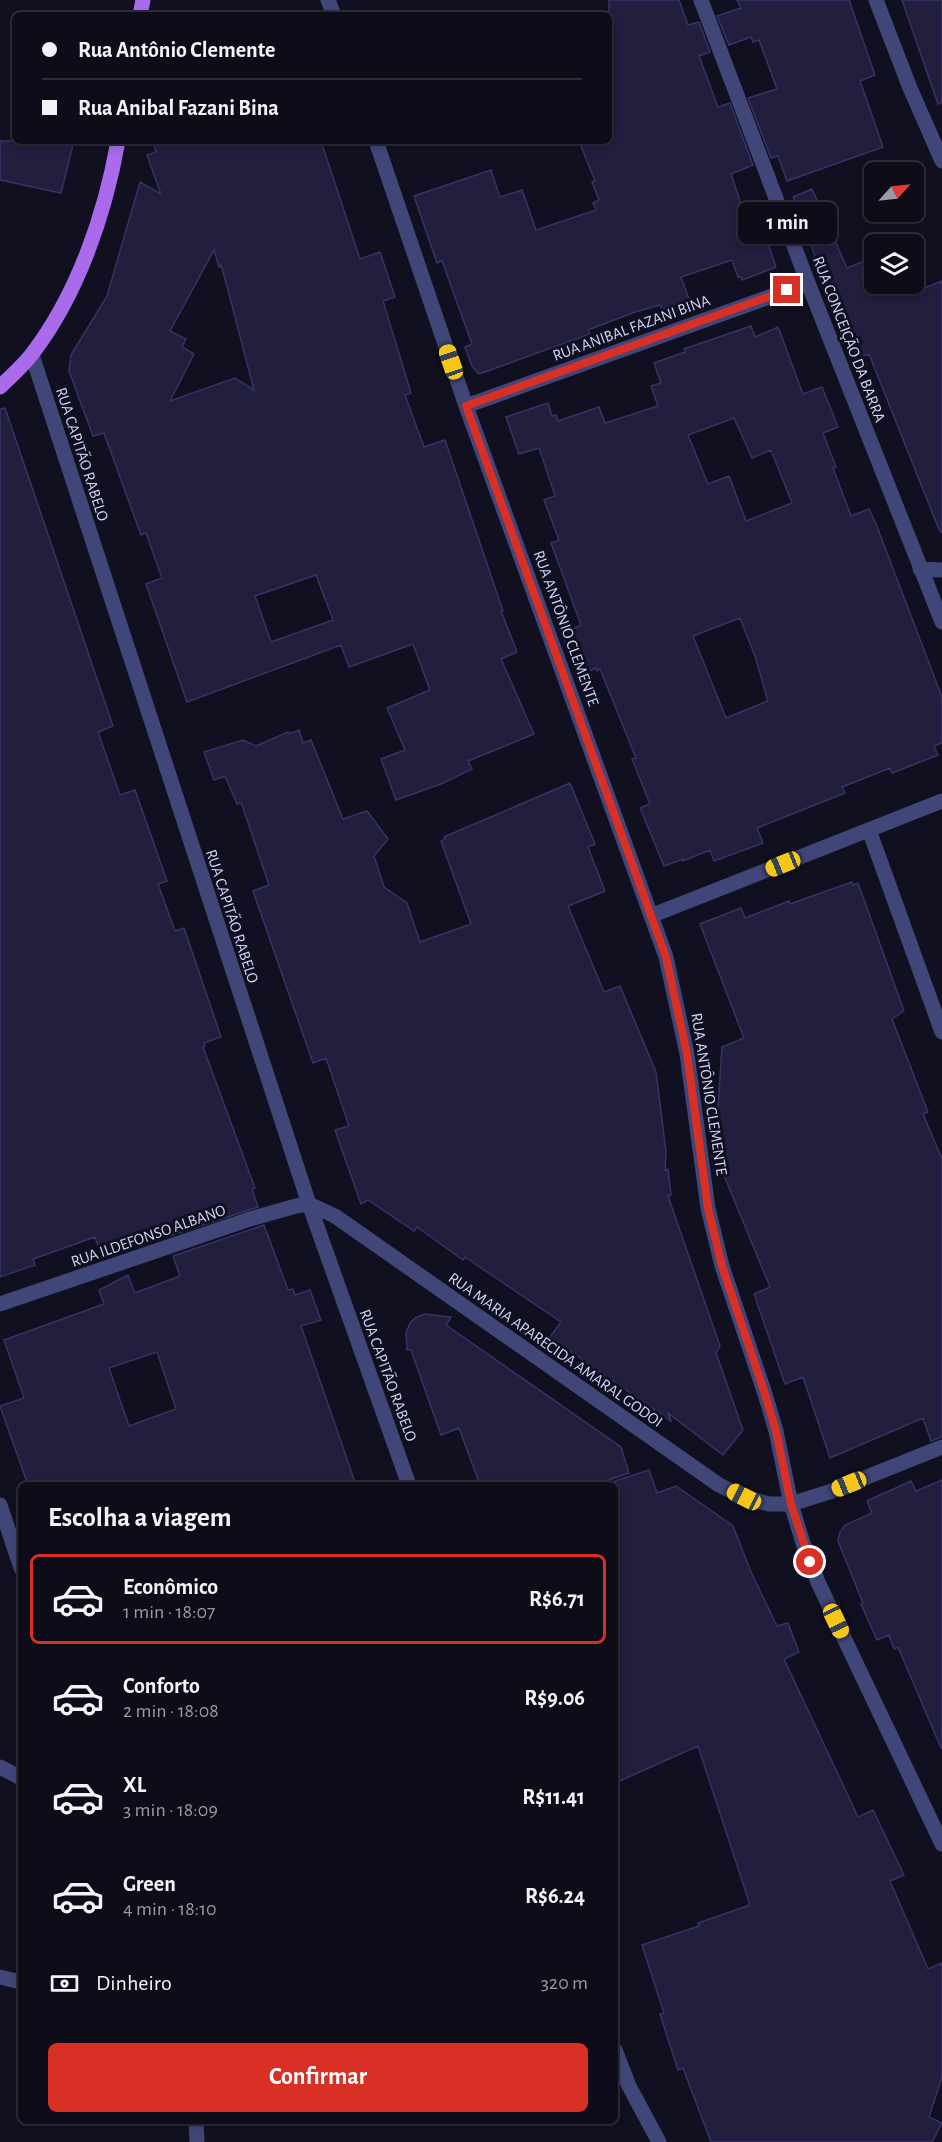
<!DOCTYPE html>
<html lang="pt">
<meta charset="utf-8">
<style>
body{margin:0;font-family:"Alegreya Sans",sans-serif;background:#1b1a25;color:#f1f3f6;height:100vh;display:flex;flex-direction:column;font-size:22px;white-space:nowrap}
*{box-sizing:border-box;margin:0}
p{font-size:20px;color:#9a9ba2}
.icon{flex:none;width:33px;height:33px;fill:none;stroke:currentColor;stroke-width:2;stroke-linecap:round;stroke-linejoin:round}
.map{position:relative;flex:1;overflow:hidden}
.panel{position:absolute;left:18px;top:1482px;width:600px;height:642px;display:flex;flex-direction:column;background:#0d0c18;border-radius:9px;box-shadow:0 3px 9px #0003,0 0 0 2px #2d2c37}
.panel>*{flex:none}
.banner{position:absolute;left:12px;top:12px;width:600px;height:132px;border-radius:9px;box-shadow:0 3px 9px #0003,0 0 0 2px #2d2c37;display:grid;align-content:center;height:132px;padding:0 30px;background:#0d0c18}
.needle{width:39px;rotate:63deg}
.buttons{position:absolute;left:864px;top:162px;display:grid;gap:12px}
.buttons a{display:grid;place-items:center;width:60px;height:60px;border-radius:9px;background:#0d0c18;box-shadow:0 3px 9px #0003,0 0 0 2px #2d2c37;font-size:30px}
.end{position:absolute;width:27px;height:27px;margin:-14px;border:8px solid #d93025;background:#fff;box-shadow:0 0 0 3px #fff}
.from{border-radius:50%}
.bubble{position:absolute;height:42px;border-radius:9px;background:#0d0c18;box-shadow:0 3px 9px #0003,0 0 0 2px #2d2c37;font-size:20px;font-weight:600;line-height:42px;text-align:center}
.car{position:absolute;width:18px;height:36px;margin:-18px -9px;border-radius:8px;box-shadow:0 0 4px 2px #0007;background:linear-gradient(#f5c518 24%,#345 0 40%,#f5c518 0 76%,#345 0 86%,#f5c518 0)}
.banner b{display:flex;align-items:center;gap:21px;height:57px;font-size:22px}
.banner b+b{border-top:2px solid #2d2c37}
.banner i{width:15px;height:15px;background:#f1f3f6}
ul{padding:0;list-style:none}
li{display:flex;align-items:center;gap:18px;height:90px;margin:0 12px 9px;padding:0 18px;border:3px solid transparent;border-radius:9px}
li div{flex:1}
li b{display:block;font-size:22px}
li em{font-style:normal;font-weight:600}
li.current{border-color:#d93025}
li>.icon{width:54px;height:54px;stroke-width:1.5}
h2{padding:0 30px;font-size:27px;line-height:72px}
.pay{display:flex;align-items:center;gap:15px;height:66px;padding:0 30px;font-size:22px}
.pay p{margin-inline-start:auto}
.action{display:flex;gap:12px;margin-top:auto;padding:12px 30px}
.action a{flex:1;height:69px;border-radius:9px;background:#d93025;color:#fff;font-size:24px;font-weight:600;line-height:69px;text-align:center}
.map>svg:first-child{display:block}
</style>
<div class="map">
<svg width="942" height="2142" viewBox="0 0 942 2142">
<rect width="100%" height="100%" fill="#111020"/>
<path fill="#211e3e" stroke="#373367" stroke-width="1.5" fill-rule="evenodd" d="M 609,0 L 679,0 L 688,25 L 699,22 L 710,52 L 699,56 L 718,107 L 730,103 L 753,165 L 731,174 L 747,222 L 759,217 L 776,267 L 742,280 L 741,277 L 738,277 L 732,260 L 681,277 L 689,299 L 662,309 L 660,305 L 635,312 L 588,330 L 590,334 L 479,374 L 472,366 L 465,347 L 472,344 L 442,261 L 437,263 L 414,196 L 491,170 L 500,197 L 522,190 L 536,230 L 596,210 L 593,203 L 599,200 L 592,182 L 595,181 L 579,141 L 609,141 Z
M 737,0 L 849,0 L 875,75 L 860,81 L 883,147 L 787,181 L 778,156 L 771,158 L 748,98 L 777,89 L 759,40 L 753,42 L 751,37 L 729,45 L 717,16 L 741,8 Z
M 902,0 L 942,0 L 942,103 L 938,104 Z
M 0,141 L 74,141 L 61,193 L 0,180 Z
M 153,141 L 321,141 L 360,259 L 380,252 L 395,297 L 383,301 L 411,393 L 405,395 L 424,447 L 445,440 L 503,611 L 501,611 L 517,652 L 501,659 L 534,734 L 468,761 L 472,769 L 441,784 L 396,800 L 381,759 L 405,750 L 387,708 L 430,690 L 413,644 L 349,667 L 341,645 L 187,702 L 146,584 L 162,578 L 146,533 L 141,535 L 104,433 L 93,436 L 69,371 L 71,355 L 107,296 L 140,182 L 161,194 L 147,155 L 156,152 ZM 214,250 L 219,267 L 221,265 L 228,290 L 254,390 L 235,378 L 170,401 L 194,354 L 182,347 L 186,339 L 170,331 ZM 316,575 L 333,620 L 271,642 L 255,596 Z
M 812,189 L 847,268 L 874,257 L 874,284 L 904,284 L 909,294 L 942,281 L 942,532 L 940,532 L 869,354 L 854,360 L 793,197 Z
M 751,326 L 755,337 L 778,327 L 803,394 L 822,387 L 838,427 L 823,433 L 836,467 L 833,468 L 851,516 L 869,509 L 876,524 L 942,697 L 942,743 L 934,746 L 938,755 L 892,773 L 890,768 L 842,787 L 845,793 L 757,828 L 763,843 L 714,861 L 710,850 L 683,861 L 683,859 L 664,866 L 640,808 L 650,804 L 632,759 L 636,758 L 600,669 L 597,671 L 596,668 L 579,675 L 562,634 L 581,625 L 551,543 L 559,540 L 544,500 L 555,496 L 539,448 L 519,454 L 506,417 L 548,403 L 552,416 L 556,415 L 558,421 L 599,407 L 605,423 L 658,406 L 651,386 L 661,383 L 654,363 L 685,352 L 684,349 ZM 734,418 L 752,458 L 771,450 L 792,503 L 746,521 L 729,476 L 708,484 L 688,435 ZM 740,618 L 755,656 L 768,701 L 726,718 L 693,636 Z
M 5,408 L 113,726 L 98,732 L 120,795 L 135,790 L 167,881 L 158,884 L 175,931 L 184,928 L 221,1037 L 204,1043 L 205,1046 L 203,1047 L 255,1188 L 252,1189 L 258,1207 L 167,1237 L 164,1227 L 99,1249 L 95,1237 L 33,1259 L 35,1265 L 0,1277 L 0,409 Z
M 299,730 L 303,743 L 311,740 L 343,819 L 367,811 L 388,839 L 374,856 L 384,887 L 407,903 L 420,942 L 471,924 L 441,841 L 445,839 L 444,837 L 570,783 L 595,844 L 588,847 L 605,891 L 568,906 L 604,992 L 620,986 L 656,1072 L 666,1152 L 665,1170 L 668,1169 L 671,1195 L 668,1196 L 720,1346 L 716,1353 L 743,1430 L 723,1455 L 668,1413 L 671,1421 L 550,1337 L 561,1322 L 465,1257 L 463,1260 L 417,1227 L 414,1231 L 368,1200 L 361,1204 L 335,1130 L 349,1126 L 326,1058 L 313,1063 L 253,891 L 269,885 L 241,802 L 237,804 L 225,776 L 214,780 L 204,752 L 243,740 L 256,746 L 288,732 L 289,734 Z
M 852,882 L 853,885 L 858,883 L 904,1011 L 892,1019 L 928,1112 L 923,1114 L 942,1159 L 942,1437 L 931,1441 L 923,1418 L 830,1458 L 803,1377 L 785,1384 L 754,1294 L 770,1287 L 723,1173 L 716,1177 L 711,1152 L 715,1150 L 722,1047 L 744,1038 L 700,924 L 741,908 L 745,918 L 789,901 L 790,904 Z
M 264,1225 L 288,1290 L 293,1289 L 295,1295 L 310,1290 L 321,1320 L 301,1326 L 356,1485 L 28,1485 L 0,1406 L 24,1398 L 4,1340 L 104,1304 L 99,1290 L 128,1275 L 135,1293 L 180,1276 L 173,1256 ZM 157,1352 L 176,1409 L 129,1426 L 109,1368 Z
M 425,1314 L 451,1317 L 446,1325 L 621,1447 L 629,1473 L 594,1485 L 480,1485 L 459,1428 L 441,1435 L 411,1350 L 407,1350 L 406,1333 L 410,1323 L 415,1318 Z
M 649,1470 L 657,1493 L 676,1486 L 733,1526 L 751,1572 L 777,1626 L 788,1623 L 799,1652 L 784,1659 L 858,1817 L 873,1810 L 904,1875 L 890,1881 L 928,1969 L 942,1963 L 942,2077 L 929,2117 L 942,2123 L 932,2142 L 711,2142 L 683,2068 L 678,2070 L 660,2014 L 664,2013 L 642,1945 L 699,1926 L 698,1923 L 750,1905 L 698,1746 L 615,1783 L 615,1481 Z
M 942,1480 L 942,1748 L 941,1748 L 898,1647 L 894,1649 L 889,1635 L 877,1640 L 861,1604 L 863,1603 L 838,1541 L 840,1532 L 845,1525 L 872,1513 L 867,1501 L 911,1481 L 916,1491 Z"/>
<g fill="none" stroke-linecap="round" stroke-linejoin="round">
<path stroke="#414679" stroke-width="15" d="M 328,0 L 334,15
M 701,0 L 808,283 L 942,622
M 876,0 L 910,88 L 942,161
M 376,141 L 466,406 L 666,957 L 687,1054 L 708,1208 L 722,1266 L 765,1394 L 776,1431 L 791,1504 L 803,1543 L 818,1582 L 845,1640 L 942,1844
M 32,355 L 309,1204 L 409,1485
M 466,406 L 808,283
M 920,569 L 942,570
M 869,830 L 942,1032
M 653,915 L 942,801
M 0,1304 L 250,1219 L 296,1206 L 309,1204 L 335,1216 L 719,1485 L 744,1497 L 769,1504 L 791,1504 L 832,1491 L 942,1447
M 0,1505 L 21,1568
M 0,1767 L 21,1778
M 0,1977 L 21,1982
M 615,2050 L 629,2086 L 659,2142
M 196,2121 L 197,2142"/>
<path stroke="#a96aeb" stroke-width="15" d="M 140,15 L 143,0
M 0,387 C 11,376 23,366 32,354 C 78,294 105,214 118,141"/>
</g>
<g fill="none" stroke-linecap="round" stroke-linejoin="round">
<path stroke="#d93025" stroke-width="8" d="M 787,290 L 466,406 L 666,957 L 687,1054 L 708,1208 L 722,1266 L 765,1394 L 776,1431 L 791,1504 L 810,1562"/>
</g>
<g text-anchor="middle" stroke-width="6" stroke-linejoin="round" paint-order="stroke">
<g font-size="16" fill="#d4d5f9" stroke="#111020">
<text transform="translate(631 327) rotate(-20)" y="6">RUA ANIBAL FAZANI BINA</text>
<text transform="translate(850 339) rotate(69)" y="6">RUA CONCEIÇÃO DA BARRA</text>
<text transform="translate(83 454) rotate(72)" y="6">RUA CAPITÃO RABELO</text>
<text transform="translate(567 628) rotate(70)" y="6">RUA ANTÔNIO CLEMENTE</text>
<text transform="translate(233 916) rotate(72)" y="6">RUA CAPITÃO RABELO</text>
<text transform="translate(710 1094) rotate(81)" y="6">RUA ANTÔNIO CLEMENTE</text>
<text transform="translate(148 1235) rotate(-19)" y="6">RUA ILDEFONSO ALBANO</text>
<text transform="translate(556 1349) rotate(35)" y="6">RUA MARIA APARECIDA AMARAL GODOI</text>
<text transform="translate(389 1375) rotate(70)" y="6">RUA CAPITÃO RABELO</text>
</g>
</g>
</svg>
<div class="buttons">
<a><svg class="needle" viewBox="-14 -14 28 28"><path d="M0-13l5 13h-10z" fill="#e53935"/><path d="M0 13l5-13h-10z" fill="#9a9ba2"/></svg></a>
<a><svg class="icon" aria-label="layers" viewBox="0 0 24 24"><path d="M12 4l9 5-9 5-9-5zM3 14l9 5 9-5"/></svg></a>
</div>
<i class="end from" style="left:810px;top:1562px"></i>
<i class="end" style="left:787px;top:290px"></i>
<div class="bubble" style="left:738px;top:202px;width:99px">1 min</div>
<i class="car" style="left:451px;top:362px;rotate:341deg"></i>
<i class="car" style="left:783px;top:864px;rotate:248deg"></i>
<i class="car" style="left:849px;top:1484px;rotate:248deg"></i>
<i class="car" style="left:744px;top:1497px;rotate:297deg"></i>
<i class="car" style="left:836px;top:1621px;rotate:155deg"></i>
<div class="banner">
<b><i class="from"></i>Rua Antônio Clemente</b>
<b><i></i>Rua Anibal Fazani Bina</b>
</div>
<section class="panel">
<h2>Escolha a viagem</h2>
<ul>
<li class="current"><svg class="icon" aria-label="car" viewBox="0 0 24 24"><path d="M5 17H2v-5l4-1 3-4h7l3 4 3 1v5h-3M9 17h6M6 11h13"/><circle cx="7" cy="17" r="2"/><circle cx="17" cy="17" r="2"/></svg><div><b>Econômico</b><p>1 min · 18:07</p></div><em>R$6.71</em></li>
<li><svg class="icon" aria-label="car" viewBox="0 0 24 24"><path d="M5 17H2v-5l4-1 3-4h7l3 4 3 1v5h-3M9 17h6M6 11h13"/><circle cx="7" cy="17" r="2"/><circle cx="17" cy="17" r="2"/></svg><div><b>Conforto</b><p>2 min · 18:08</p></div><em>R$9.06</em></li>
<li><svg class="icon" aria-label="car" viewBox="0 0 24 24"><path d="M5 17H2v-5l4-1 3-4h7l3 4 3 1v5h-3M9 17h6M6 11h13"/><circle cx="7" cy="17" r="2"/><circle cx="17" cy="17" r="2"/></svg><div><b>XL</b><p>3 min · 18:09</p></div><em>R$11.41</em></li>
<li><svg class="icon" aria-label="car" viewBox="0 0 24 24"><path d="M5 17H2v-5l4-1 3-4h7l3 4 3 1v5h-3M9 17h6M6 11h13"/><circle cx="7" cy="17" r="2"/><circle cx="17" cy="17" r="2"/></svg><div><b>Green</b><p>4 min · 18:10</p></div><em>R$6.24</em></li>
</ul>
<div class="pay"><svg class="icon" aria-label="cash" viewBox="0 0 24 24"><path d="M3 7h18v10H3z"/><circle cx="12" cy="12" r="2"/></svg>Dinheiro<p>320 m</p></div>
<div class="action"><a>Confirmar</a></div>
</section>
</div>
